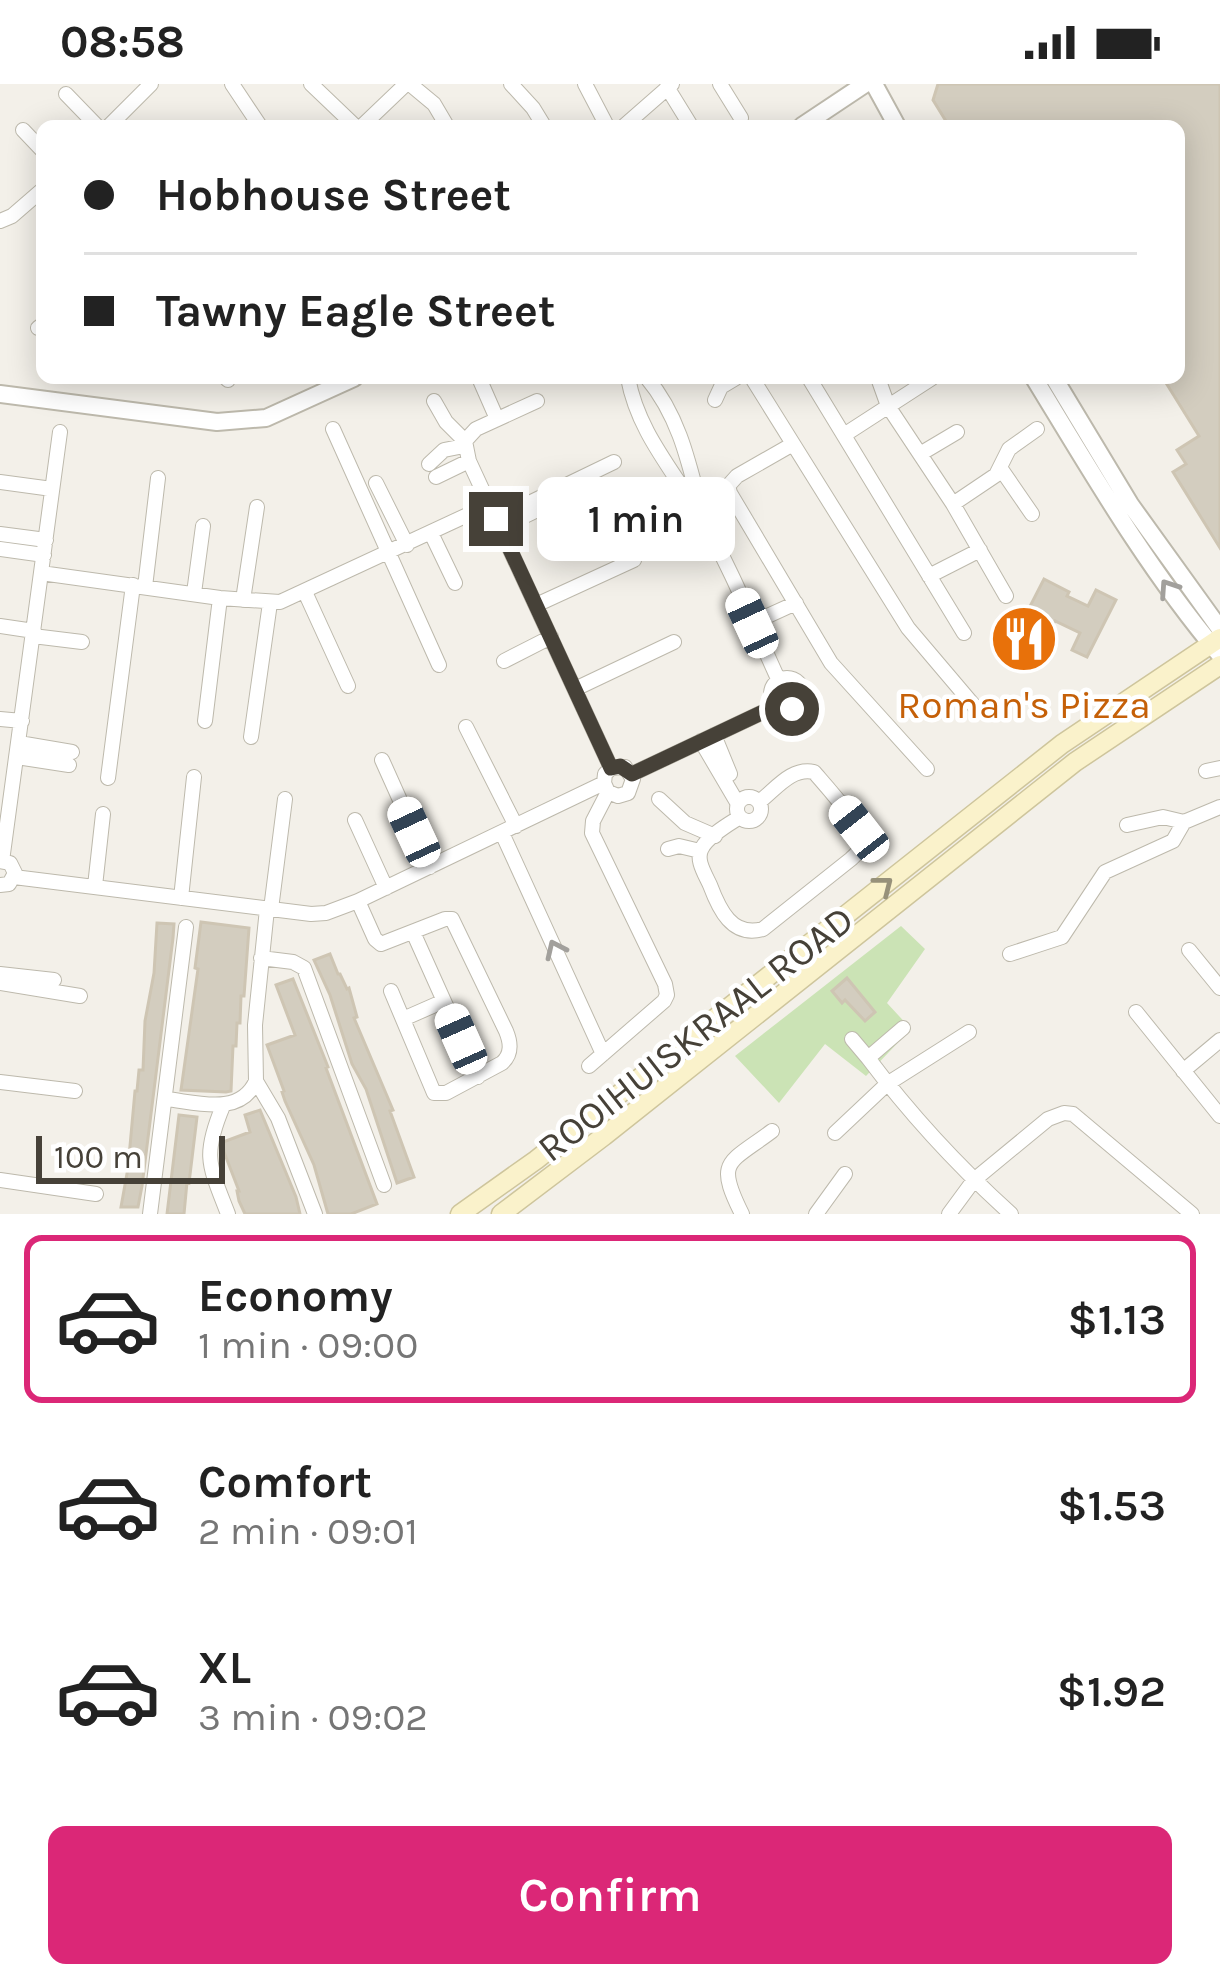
<!DOCTYPE html>
<meta charset="utf-8">
<style>
body{margin:0;font-family:Karla,sans-serif;background:#f6f6f6;color:#222;height:100vh;display:flex;flex-direction:column;font-size:45px;white-space:nowrap}
*{box-sizing:border-box;margin:0}
p{font-size:39px;color:#767676}
.icon{flex:none;width:66px;height:66px;fill:none;stroke:currentColor;stroke-width:2;stroke-linecap:round;stroke-linejoin:round}
.map{position:relative;height:1130px;overflow:hidden}
.drawer{display:flex;flex-direction:column;background:#fff;flex:1}
.drawer>*{flex:none}
.hud{position:absolute;left:36px;top:36px;width:1149px;height:264px;border-radius:18px;box-shadow:0 6px 30px #0003;display:grid;align-content:center;height:264px;padding:0 48px;background:#fff}
.scale{position:absolute;left:36px;bottom:30px;width:189px;box-sizing:border-box;padding-left:12px;border:6px solid #464138;border-top:0;font-size:33px;line-height:42px;white-space:nowrap;color:#464138;-webkit-text-stroke:9px #fff;paint-order:stroke}
.end{position:absolute;width:54px;height:54px;margin:-27px;border:15px solid #464138;background:#fff;box-shadow:0 0 0 6px #fff}
.from{border-radius:50%}
.bubble{position:absolute;height:84px;border-radius:18px;background:#fff;box-shadow:0 6px 30px #0003;font-size:39px;font-weight:600;line-height:84px;text-align:center}
.car{position:absolute;width:36px;height:72px;margin:-36px -18px;border-radius:15px;box-shadow:0 0 9px 3px #0007;background:linear-gradient(#fff 24%,#345 0 40%,#fff 0 76%,#345 0 86%,#fff 0)}
.hud b{display:flex;align-items:center;gap:42px;height:114px;font-size:45px}
.hud b+b{border-top:3px solid #e0e0e0}
.hud i{width:30px;height:30px;background:#222}
ul{padding:21px 0 0;list-style:none}
li{display:flex;align-items:center;gap:36px;height:168px;margin:0 24px 18px;padding:0 24px;border:6px solid transparent;border-radius:18px}
li div{flex:1}
li b{display:block;font-size:45px}
li em{font-style:normal;font-weight:600}
li.on{border-color:#db2777}
li>.icon{width:108px;height:108px;stroke-width:1.5}
.button{display:flex;gap:24px;margin-top:auto;padding:24px 48px}
.button a{flex:1;height:138px;border-radius:18px;background:#db2777;color:#fff;font-size:48px;font-weight:600;line-height:138px;text-align:center}
.status{display:flex;justify-content:space-between;align-items:center;height:84px;padding:0 60px;background:#fff;direction:ltr}
.status svg{height:33px;fill:currentColor}
.map>svg:first-child{display:block}
</style>
<div class="status"><b>08:58</b><svg viewBox="0 0 49 12"><path d="M0 12V9h3v3zM5 12V6h3v6zM10 12V3h3v9zM15 12V0h3v12zM26 1h20v11H26zM47 4h2v5h-2z"/></svg></div>
<div class="map">
<svg width="1220" height="1130" viewBox="0 0 1220 1130">
<rect width="100%" height="100%" fill="#f3f0e9"/>
<path fill="#cbe3b5" d="M 901,842 L 925,865 L 887,919 L 911,945 L 866,992 L 825,960 L 779,1019 L 735,972 Z"/>
<path fill="#d3cdbf" stroke="#cec5b3" stroke-width="3" d="M 938,0 L 1220,0 L 1220,464 L 1173,388 L 1186,380 L 1177,366 L 1199,352 L 1163,294 L 1179,294 L 1179,42 L 949,42 L 933,16 Z
M 1044,495 L 1069,508 L 1067,512 L 1088,522 L 1096,506 L 1116,516 L 1087,573 L 1072,566 L 1080,549 L 1055,537 L 1050,545 L 1025,532 Z
M 201,838 L 249,844 L 244,912 L 241,912 L 240,939 L 237,939 L 236,962 L 233,962 L 231,1007 L 226,1008 L 181,1006 L 198,885 L 195,884 Z
M 157,839 L 174,840 L 173,854 L 142,1102 L 138,1123 L 121,1123 L 128,1084 L 135,1007 L 137,1007 L 139,986 L 143,986 L 145,937 L 154,889 Z
M 330,870 L 338,890 L 340,890 L 347,905 L 349,904 L 357,933 L 354,934 L 393,1026 L 390,1027 L 414,1093 L 397,1099 L 366,1005 L 352,980 L 330,911 L 314,876 Z
M 847,894 L 875,928 L 865,937 L 845,916 L 842,919 L 832,907 Z
M 293,895 L 328,983 L 326,984 L 377,1120 L 351,1130 L 328,1130 L 314,1081 L 285,1017 L 282,1008 L 284,1007 L 267,961 L 295,951 L 276,901 Z
M 260,1026 L 296,1113 L 300,1130 L 245,1130 L 239,1117 L 237,1107 L 239,1107 L 224,1068 L 223,1058 L 250,1048 L 245,1031 Z
M 179,1031 L 197,1033 L 189,1099 L 187,1098 L 184,1130 L 167,1130 Z"/>
<g fill="none" stroke-linecap="round" stroke-linejoin="round">
<defs>
<path id="minor" d="M 232,0 L 260,42
M 311,0 L 355,42
M 410,0 L 434,20 L 447,42
M 511,0 L 533,24 L 544,42
M 585,0 L 607,42
M 720,0 L 741,34
M 667,3 L 691,42
M 66,10 L 97,42
M 109,42 L 151,0
M 362,42 L 406,0
M 624,42 L 672,0
M 23,46 L 42,66
M 0,137 L 12,132 L 42,106
M 38,244 L 42,241
M 226,294 L 228,296
M 479,294 L 497,335
M 628,294 C 638,349 675,388 702,435 C 731,483 755,545 779,597
M 647,294 C 679,332 689,379 701,426
M 752,294 L 908,544 L 975,623
M 809,294 L 964,549
M 878,294 L 888,322 L 953,420 L 1006,512
M 715,316 L 721,303 L 736,294
M 434,317 L 446,338 L 465,357
M 333,345 L 439,581
M 844,351 L 932,294
M 465,357 L 469,377 L 611,684
M 465,357 L 476,345 L 537,317
M 793,360 L 737,392 L 728,402 L 730,409 L 831,579 L 927,685
M 920,370 L 957,348
M 429,380 L 444,366 L 464,362
M 1001,385 L 1032,430
M 436,393 L 469,377
M 0,398 L 52,405
M 376,399 L 407,461
M 953,420 L 996,391 L 1009,365 L 1037,345
M 496,435 L 614,378
M 500,444 L 593,399
M 431,449 L 455,499
M 0,450 L 46,456
M 0,465 L 44,471
M 41,489 L 220,514 L 280,518 L 489,421
M 929,492 L 980,466
M 145,503 L 158,394
M 305,508 L 348,602
M 194,509 L 203,442
M 243,516 L 257,423
M 536,521 L 634,476
M 752,539 L 796,519
M 0,542 L 34,547
M 33,552 L 82,558
M 504,577 L 551,553
M771 610a16 16 0 1 1 32 0a16 16 0 1 1-32 0Z
M 575,605 L 674,558
M 0,635 L 22,637
M 205,637 L 220,514
M 466,643 L 516,742
M 714,651 L 730,690
M 251,653 L 270,519
M 701,657 L 738,720
M 19,659 L 72,668
M 17,673 L 69,681
M 382,676 L 430,783
M 1206,687 L 1220,684
M 632,690 L 776,622
M 108,694 L 133,501
M737 725a12 12 0 1 1 24 0a12 12 0 1 1-24 0Z
M 659,715 L 685,739 L 715,752
M 740,733 C 729,740 708,752 702,764 C 695,775 705,790 710,801 C 719,825 732,854 763,845 L 851,775 C 857,769 862,766 862,757 C 863,742 825,701 814,688 C 791,683 776,705 759,718
M 355,736 L 386,804
M 1127,741 L 1163,733 L 1184,738
M 502,749 L 603,970
M 668,765 L 679,762 L 700,767
M 0,777 L 10,779 L 15,789 L 9,800 L 0,801
M 2,777 L 60,348
M 14,793 L 311,830 L 326,829 L 358,817 L 604,699 L 605,690 L 611,684 L 625,683 L 633,695 L 628,709 L 618,712 L 608,708 L 604,699
M 95,802 L 103,730
M 181,814 L 194,693
M 358,817 L 375,855 L 381,860 L 445,835 L 452,835 L 506,947 C 511,959 512,970 502,979 L 446,1009 L 434,1009 L 391,907
M 271,825 L 285,715
M 413,848 L 478,993
M 1189,866 L 1220,904
M 1010,870 L 1062,853 L 1105,788 L 1173,757 L 1184,738 L 1220,723
M 261,874 L 293,878 L 304,884 L 384,1101
M 0,890 L 54,896
M 0,899 L 80,912
M 1136,928 L 1220,1032
M 403,935 L 444,917
M 852,955 L 868,974 L 903,944
M 868,974 C 910,1030 959,1083 1011,1130
M 589,982 L 664,917 L 667,911 L 665,900 L 592,749 L 593,737 L 608,708
M 1183,987 L 1220,956
M 256,997 L 278,1034 L 315,1130
M 0,998 L 75,1007
M 166,1015 C 196,1018 240,1033 256,997 L 255,941 L 267,825
M 223,1022 C 202,1072 209,1081 228,1130
M 835,1049 L 887,1000 L 969,948
M 0,1096 L 96,1110
M 150,1130 L 186,843
M 742,1130 C 715,1076 728,1080 772,1047
M 816,1130 L 845,1090
M 949,1130 L 974,1096 L 1048,1035 L 1064,1029 L 1073,1030 L 1192,1130"/>
<path id="tertiary" d="M 874,0 L 897,42
M 802,42 L 865,0
M 1034,294 C 1092,389 1148,486 1220,571
M 1054,294 L 1130,420 L 1220,545
M 0,310 L 217,338 L 266,334 L 354,294"/>
<path id="secondary" d="M 460,1130 L 536,1076 L 1062,660 L 1220,554
M 501,1130 L 604,1052 L 1075,678 L 1220,581"/>
</defs>
<use href="#minor" stroke="#bdb9ac" stroke-width="16"/>
<use href="#tertiary" stroke="#bdb9ac" stroke-width="20"/>
<use href="#secondary" stroke="#cec59c" stroke-width="21"/>
<use href="#minor" stroke="#fff" stroke-width="14"/>
<use href="#tertiary" stroke="#fff" stroke-width="16"/>
<use href="#secondary" stroke="#faf2cb" stroke-width="18"/>
</g>
<defs><path id="oneway-chevron" d="M-2-3.5L2.5 0L-2 3.5" fill="none" stroke-width="1.6" stroke-linecap="round" stroke-linejoin="round" transform="scale(3)"/></defs>
<g stroke="#a2a09c">
<use href="#oneway-chevron" transform="translate(1168 504) rotate(-124)"/>
<use href="#oneway-chevron" transform="translate(555 865) rotate(-115)"/>
</g>
<use stroke="#97917a" href="#oneway-chevron" transform="translate(884 801) rotate(-38)"/>
<g fill="none" stroke-linecap="round" stroke-linejoin="round">
<path stroke="#464138" stroke-width="15" d="M 496,435 L 611,684 L 620,682 L 632,690 L 776,622 L 792,625"/>
</g>
<defs>
<symbol id="restaurant-disc" viewBox="-11 -11 22 22"><circle r="9.5" fill="#e8710a" stroke="#fff"/><path d="M-5-6h1v4h1v-4h1v4h1v-4h1v5L-1.5 .5V6h-2V.5L-5-1ZM5-6V6H3V1.5H1.5Q1.5-4 5-6Z" fill="#fff"/></symbol>
</defs>
<g fill-rule="evenodd">
<use href="#restaurant-disc" x="986" y="517" width="76" height="76"/>
</g>
<g text-anchor="middle" stroke-width="9" stroke-linejoin="round" paint-order="stroke">
<g font-size="39" fill="#c56008" stroke="#fff">
<text x="1024" y="634">Roman's Pizza</text>
</g>
<g font-size="39" fill="#464138" stroke="#fff">
<text transform="translate(695 949) rotate(-38)" y="14">ROOIHUISKRAAL ROAD</text>
</g>
</g>
</svg>
<div class="scale">100 m</div>
<i class="end from" style="left:792px;top:625px"></i>
<i class="end" style="left:496px;top:435px"></i>
<div class="bubble" style="left:537px;top:393px;width:198px">1 min</div>
<i class="car" style="left:752px;top:539px;rotate:335deg"></i>
<i class="car" style="left:859px;top:745px;rotate:322deg"></i>
<i class="car" style="left:414px;top:748px;rotate:335deg"></i>
<i class="car" style="left:461px;top:955px;rotate:336deg"></i>
<div class="hud">
<b><i class="from"></i>Hobhouse Street</b>
<b><i></i>Tawny Eagle Street</b>
</div>
</div>
<section class="drawer">
<ul>
<li class="on"><svg class="icon" aria-label="car" viewBox="0 0 24 24"><path d="M5 17H2v-5l4-1 3-4h7l3 4 3 1v5h-3M9 17h6M6 11h13"/><circle cx="7" cy="17" r="2"/><circle cx="17" cy="17" r="2"/></svg><div><b>Economy</b><p>1 min · 09:00</p></div><em>$1.13</em></li>
<li><svg class="icon" aria-label="car" viewBox="0 0 24 24"><path d="M5 17H2v-5l4-1 3-4h7l3 4 3 1v5h-3M9 17h6M6 11h13"/><circle cx="7" cy="17" r="2"/><circle cx="17" cy="17" r="2"/></svg><div><b>Comfort</b><p>2 min · 09:01</p></div><em>$1.53</em></li>
<li><svg class="icon" aria-label="car" viewBox="0 0 24 24"><path d="M5 17H2v-5l4-1 3-4h7l3 4 3 1v5h-3M9 17h6M6 11h13"/><circle cx="7" cy="17" r="2"/><circle cx="17" cy="17" r="2"/></svg><div><b>XL</b><p>3 min · 09:02</p></div><em>$1.92</em></li>
</ul>
<div class="button"><a>Confirm</a></div>
</section>
